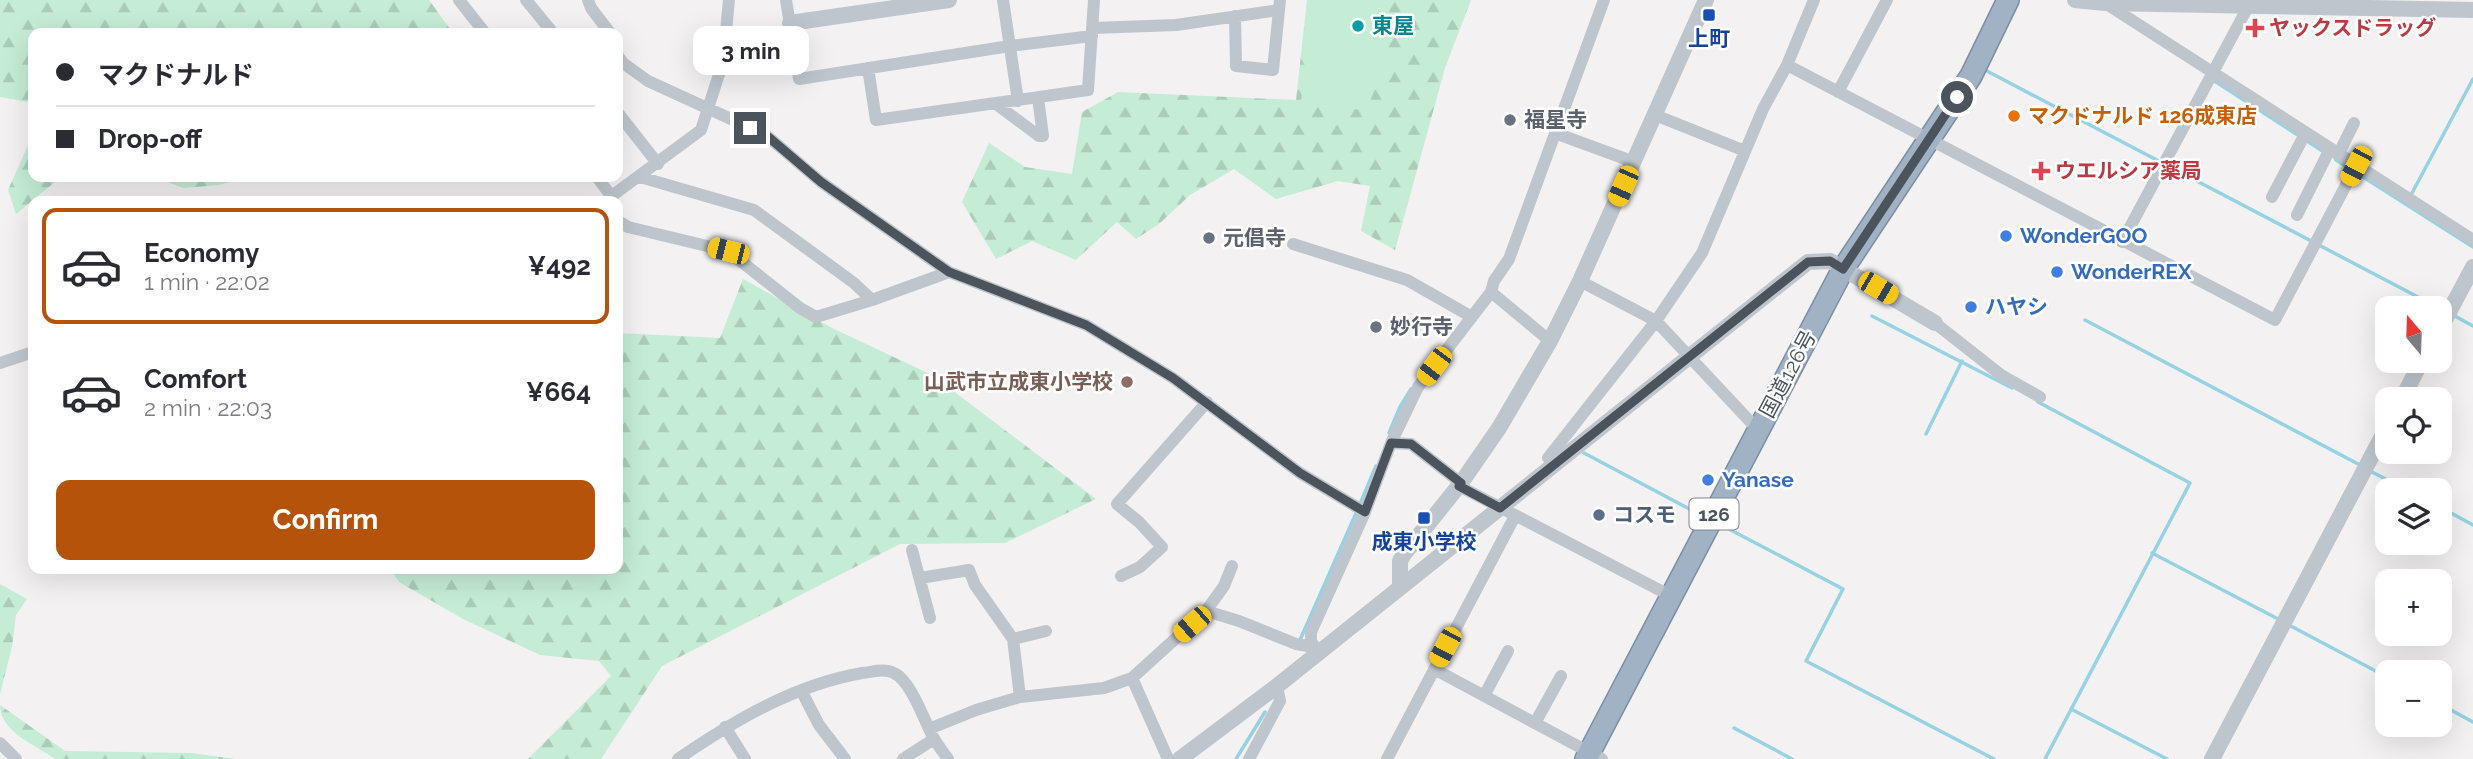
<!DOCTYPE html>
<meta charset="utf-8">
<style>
body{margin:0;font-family:Raleway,"Noto Sans JP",sans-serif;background:#f2f2f3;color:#2b2b33;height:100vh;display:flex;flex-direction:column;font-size:26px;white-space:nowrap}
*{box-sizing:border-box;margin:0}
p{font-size:23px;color:#7c7c81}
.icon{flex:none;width:38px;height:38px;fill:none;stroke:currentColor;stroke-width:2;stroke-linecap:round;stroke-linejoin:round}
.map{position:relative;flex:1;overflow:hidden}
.panel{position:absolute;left:28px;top:196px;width:595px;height:378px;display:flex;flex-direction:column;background:#fff;border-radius:14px;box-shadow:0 7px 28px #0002}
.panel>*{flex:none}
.top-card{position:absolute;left:28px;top:28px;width:595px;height:154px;border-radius:14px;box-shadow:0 7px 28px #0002;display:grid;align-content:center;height:154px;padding:0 28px;background:#fff}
.needle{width:46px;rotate:341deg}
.buttons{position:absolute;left:2375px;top:296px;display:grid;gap:14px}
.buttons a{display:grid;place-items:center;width:77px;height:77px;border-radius:14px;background:#fff;box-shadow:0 7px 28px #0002;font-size:35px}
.end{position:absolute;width:32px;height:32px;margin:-16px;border:9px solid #4b545d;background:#fff;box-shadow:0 0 0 4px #fff}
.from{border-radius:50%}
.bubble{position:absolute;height:49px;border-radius:14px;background:#fff;box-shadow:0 7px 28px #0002;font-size:23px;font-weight:700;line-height:49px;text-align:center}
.car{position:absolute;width:21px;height:42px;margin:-21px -10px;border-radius:9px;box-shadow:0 0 5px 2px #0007;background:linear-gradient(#f5c518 24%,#345 0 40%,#f5c518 0 76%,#345 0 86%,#f5c518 0)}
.top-card b{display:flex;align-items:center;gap:24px;height:66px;font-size:26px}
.top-card b+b{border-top:2px solid #e1e1e2}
.top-card i{width:18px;height:18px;background:#2b2b33}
ul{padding:12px 0 0;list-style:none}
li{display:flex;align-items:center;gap:21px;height:116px;margin:0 14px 10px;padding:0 14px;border:4px solid transparent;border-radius:14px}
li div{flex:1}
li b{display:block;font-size:26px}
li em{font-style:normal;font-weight:700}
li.active{border-color:#b45309}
li>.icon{width:63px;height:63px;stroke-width:1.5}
.action{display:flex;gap:14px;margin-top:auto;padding:14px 28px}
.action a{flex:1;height:80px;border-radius:14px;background:#b45309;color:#fff;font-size:28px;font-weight:700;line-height:80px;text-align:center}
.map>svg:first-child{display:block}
</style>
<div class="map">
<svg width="2473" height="759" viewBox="0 0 2473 759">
<defs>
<pattern id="forest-firs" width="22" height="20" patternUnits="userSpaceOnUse" patternTransform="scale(1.75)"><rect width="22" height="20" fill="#c5ecd5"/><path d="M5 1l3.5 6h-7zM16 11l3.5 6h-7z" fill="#abccb9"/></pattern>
</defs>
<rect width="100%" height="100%" fill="#f3f1f1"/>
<path fill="url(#forest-firs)" d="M 0,0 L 429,0 L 453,33 L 33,33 L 33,103 L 0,97 Z
M 1307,0 L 1471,0 L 1445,68 L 1395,250 L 1361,231 L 1370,186 L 1338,181 L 1276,199 L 1234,169 L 1190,195 L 1159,224 L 1136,239 L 1117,222 L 1076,260 L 1032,241 L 996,259 L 962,202 L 989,143 L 1025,167 L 1072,174 L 1082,112 L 1118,92 L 1296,100 Z
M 33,134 L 33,177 L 61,177 L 16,214 L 8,190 Z
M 155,177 L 248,177 L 219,185 L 183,188 Z
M 743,279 L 832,328 L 932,375 L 1096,499 L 1005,543 L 900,544 L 662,666 L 601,759 L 528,759 L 611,676 L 599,661 L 540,655 L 463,619 L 399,582 L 390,569 L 618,569 L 618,333 L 720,338 Z
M 0,584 L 27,599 L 16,615 L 12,647 L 0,694 Z
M 0,705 L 65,751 L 191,753 L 236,759 L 55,759 C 36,745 0,732 0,705 Z"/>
<path fill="#c5ecd5" d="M 1311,0 L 1390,0 L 1386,6 L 1384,60 L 1367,111 L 1301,101 L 1312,15 Z"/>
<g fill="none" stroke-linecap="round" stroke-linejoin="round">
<path stroke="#96d2e4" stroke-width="3.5" d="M 1985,70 L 2439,308
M 2213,80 L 2324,152
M 2336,160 L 2350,169
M 2357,173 L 2473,247
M 2412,193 L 2473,79
M 2453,315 L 2473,326
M 1872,316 L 2012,388
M 2085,320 L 2362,466
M 2038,402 L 2190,483 L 2045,759
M 1389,433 L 1400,407 L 1411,389
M 1926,434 L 1962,361
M 1584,453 L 1697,513
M 2368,470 L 2407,490
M 1360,504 L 1376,466
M 2440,507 L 2473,525
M 1727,528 L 1843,589 L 1806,661 L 1994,759
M 2152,553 L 2280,620
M 2287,624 L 2387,677
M 1300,640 L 1357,511
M 2440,704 L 2473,722
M 2071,709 L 2167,759
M 1734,728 L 1792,759
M 1236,759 L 1265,712"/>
<defs>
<path id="trunk" d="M 1586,759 L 1843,269 L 1971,76 L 2008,0"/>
</defs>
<use href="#trunk" stroke="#798ea6" stroke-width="24"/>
<path stroke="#bec5cc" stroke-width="12" d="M 459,0 L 485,33
M 526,0 L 553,33
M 588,0 L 591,8 L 610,33
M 786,0 L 799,79 L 1010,46 L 1092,36
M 1003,0 L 1018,101
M 2105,3 L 2473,240
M 1235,16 L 1236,66 L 1273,70 L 1280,0
M 1093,28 L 1176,25 L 1279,10
M 618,56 L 623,63 L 648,81 L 766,135 L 821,182 L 949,272 L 1086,325 L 1173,378 L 1300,473 L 1365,512
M 1787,65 L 2275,320 L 2356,166
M 868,68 L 876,120 L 1088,90 L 1094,0
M 1838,92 L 1887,0
M 996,104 L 1039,136 L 1043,136 L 1038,98
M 618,113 L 658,164
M 1655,115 L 1745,151
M 1555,133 L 1634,162
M 2338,155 L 2354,123
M 597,177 L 611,196
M 640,177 L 754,210 L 854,283 L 872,300
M 2272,197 L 2305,134
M 605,201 L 701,130 L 723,62 L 729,0
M 2297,215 L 2330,149
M 618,221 L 628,227 L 728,251 L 800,308 L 816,317 L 872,300 L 949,272
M 2122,242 L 2249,5
M 1293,244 L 1407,280 L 1472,317
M 1580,281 L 1656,321 L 1758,430
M 1491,292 L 1550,341
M 1935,323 L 2001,375 L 2040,397
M 0,363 L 33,352
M 1391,443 L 1411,444 L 1461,483
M 1554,464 L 1548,458 L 1656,321 L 1702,253 L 1763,109 L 1787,65 L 1814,0
M 1459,486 L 1671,596
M 912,550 L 930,618
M 1121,576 L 1140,567 L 1162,547 L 1139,522 L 1117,504 L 1207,402
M 920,578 L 969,570 L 975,585 L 1013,639
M 1206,611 L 1239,621 L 1296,644 L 1314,647
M 1318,653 L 1311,641 L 1311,632 L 1365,512 L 1391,443 L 1418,387 L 1491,292 L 1494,281 L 1509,259 L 1604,0
M 1434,669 L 1602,759
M 1132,678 L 1168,759
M 801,690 L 819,725 L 845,759
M 1484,696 L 1508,651
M 1020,697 L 1013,639 L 1046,631
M 1535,723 L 1561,676
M 725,727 L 745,759
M 929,729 L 976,710 L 1020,697 L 1104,688 L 1132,678 L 1206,611 L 1224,586 L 1232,566
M 0,743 L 16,759
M 678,759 C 735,720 794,685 862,673 C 873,672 884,668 894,673 C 911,681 924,720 933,737 C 937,744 943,752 948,759
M 903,759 L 934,739
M 1249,759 L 1280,701 L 1277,686
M 1387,759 L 1515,516"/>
<path stroke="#bec5cc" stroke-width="16" d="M 2075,0 L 2105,3 L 2473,10
M 790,23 L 949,0
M 2440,329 L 2473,267
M 2402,399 L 2422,360
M 1400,587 L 1400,561 L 1404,554 L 1461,483 L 1499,428 L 1550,341 L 1580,281 L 1706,0
M 1180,759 L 1277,686 L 1808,262 L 1830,261 L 1935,323
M 2212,759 L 2387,427"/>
<use href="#trunk" stroke="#a1b2c4" stroke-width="21"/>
</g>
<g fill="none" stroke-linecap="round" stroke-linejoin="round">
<path stroke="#4b545d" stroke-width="9" d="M 750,128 L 766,135 L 821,182 L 949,272 L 1086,325 L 1173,378 L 1300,473 L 1365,512 L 1391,443 L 1411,444 L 1461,483 L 1459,486 L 1500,508 L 1808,262 L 1830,261 L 1843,269 L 1957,97"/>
</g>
<g fill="#1a4fb4" stroke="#fff" stroke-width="2.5">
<rect x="1702" y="8" width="14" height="14" rx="3.5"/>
<rect x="1417" y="511" width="14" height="14" rx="3.5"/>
</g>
<circle fill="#0f9aa8" stroke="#fff" stroke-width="2.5" cx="1358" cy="26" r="7"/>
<g fill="#e0444e" stroke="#fff" stroke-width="2.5">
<path d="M2251.5 17.5h7v7h7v7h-7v7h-7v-7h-7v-7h7z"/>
<path d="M2037.5 160.5h7v7h7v7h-7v7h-7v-7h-7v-7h7z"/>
</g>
<circle fill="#e8710a" stroke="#fff" stroke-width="2.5" cx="2014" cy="116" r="7"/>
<g fill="#6b7280" stroke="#fff" stroke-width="2.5">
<circle cx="1510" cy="120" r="7"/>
<circle cx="1209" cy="238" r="7"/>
<circle cx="1376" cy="327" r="7"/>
</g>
<g fill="#3f7fe0" stroke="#fff" stroke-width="2.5">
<circle cx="2006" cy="236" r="7"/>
<circle cx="2057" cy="272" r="7"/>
<circle cx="1971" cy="307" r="7"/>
<circle cx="1708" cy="480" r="7"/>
</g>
<circle fill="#8d6e63" stroke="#fff" stroke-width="2.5" cx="1127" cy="382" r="7"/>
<circle fill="#5c6f8a" stroke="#fff" stroke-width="2.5" cx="1599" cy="515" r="7"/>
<g text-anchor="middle" stroke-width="5" stroke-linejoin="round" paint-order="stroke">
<rect fill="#fff" stroke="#81878e" stroke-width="2" x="1689.5" y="498.5" width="49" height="31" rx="5"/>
<g font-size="19" font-weight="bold" fill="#4b545d">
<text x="1714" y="521">126</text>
</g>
<g font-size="21" font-weight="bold" fill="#0d838f" stroke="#fff" text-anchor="start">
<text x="1372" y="33">東屋</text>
</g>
<g font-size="21" font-weight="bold" fill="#be3a42" stroke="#fff" text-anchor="start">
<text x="2269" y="35">ヤックスドラッグ</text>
<text x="2055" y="178">ウエルシア薬局</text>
</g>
<g font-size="21" font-weight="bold" fill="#164399" stroke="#fff">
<text x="1709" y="46">上町</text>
<text x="1424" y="549">成東小学校</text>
</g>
<g font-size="21" font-weight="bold" fill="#c56008" stroke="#fff" text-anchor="start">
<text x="2028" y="123">マクドナルド 126成東店</text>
</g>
<g font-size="21" font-weight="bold" fill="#5b616d" stroke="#fff" text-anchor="start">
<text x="1524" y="127">福星寺</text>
<text x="1223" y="245">元倡寺</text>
<text x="1390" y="334">妙行寺</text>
</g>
<g font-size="21" font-weight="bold" fill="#366cbe" stroke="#fff" text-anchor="start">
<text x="2020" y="243">WonderGOO</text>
<text x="2071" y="279">WonderREX</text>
<text x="1985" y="314">ハヤシ</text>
<text x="1722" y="487">Yanase</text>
</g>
<g font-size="21" fill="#4b545d" stroke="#fff">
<text transform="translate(1788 374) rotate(-62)" y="7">国道126号</text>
</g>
<g font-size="21" font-weight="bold" fill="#785e54" stroke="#fff" text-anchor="end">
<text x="1113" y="389">山武市立成東小学校</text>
</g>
<g font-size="21" font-weight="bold" fill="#4e5e75" stroke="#fff" text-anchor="start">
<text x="1613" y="522">コスモ</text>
</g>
</g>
</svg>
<div class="buttons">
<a><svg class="needle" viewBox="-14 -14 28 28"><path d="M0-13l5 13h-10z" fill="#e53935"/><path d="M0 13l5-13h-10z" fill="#7c7c81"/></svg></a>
<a><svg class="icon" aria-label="locate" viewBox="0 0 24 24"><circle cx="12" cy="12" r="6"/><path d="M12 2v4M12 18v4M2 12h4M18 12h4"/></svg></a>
<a><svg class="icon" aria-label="layers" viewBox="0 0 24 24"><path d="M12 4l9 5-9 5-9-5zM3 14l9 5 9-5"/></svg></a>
<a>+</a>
<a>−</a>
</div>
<i class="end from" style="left:1957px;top:97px"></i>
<i class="end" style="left:750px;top:128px"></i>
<div class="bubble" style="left:693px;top:26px;width:116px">3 min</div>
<i class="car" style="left:2356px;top:166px;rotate:208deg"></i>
<i class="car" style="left:1623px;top:186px;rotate:204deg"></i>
<i class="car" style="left:728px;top:251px;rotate:284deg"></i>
<i class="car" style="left:1878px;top:288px;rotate:120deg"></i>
<i class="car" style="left:1434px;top:366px;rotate:217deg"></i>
<i class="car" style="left:1192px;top:624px;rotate:229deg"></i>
<i class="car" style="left:1445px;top:647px;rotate:208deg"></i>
<div class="top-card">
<b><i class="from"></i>マクドナルド</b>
<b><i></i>Drop-off</b>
</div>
<section class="panel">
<ul>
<li class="active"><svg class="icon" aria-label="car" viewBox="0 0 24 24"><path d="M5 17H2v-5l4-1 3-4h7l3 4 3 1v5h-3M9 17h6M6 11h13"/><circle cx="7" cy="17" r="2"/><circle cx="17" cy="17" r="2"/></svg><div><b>Economy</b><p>1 min · 22:02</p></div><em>¥492</em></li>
<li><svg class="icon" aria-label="car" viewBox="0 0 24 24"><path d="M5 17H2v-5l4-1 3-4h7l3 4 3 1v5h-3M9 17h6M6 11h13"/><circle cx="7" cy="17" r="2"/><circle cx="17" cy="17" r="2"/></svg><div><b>Comfort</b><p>2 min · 22:03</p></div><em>¥664</em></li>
</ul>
<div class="action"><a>Confirm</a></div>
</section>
</div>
